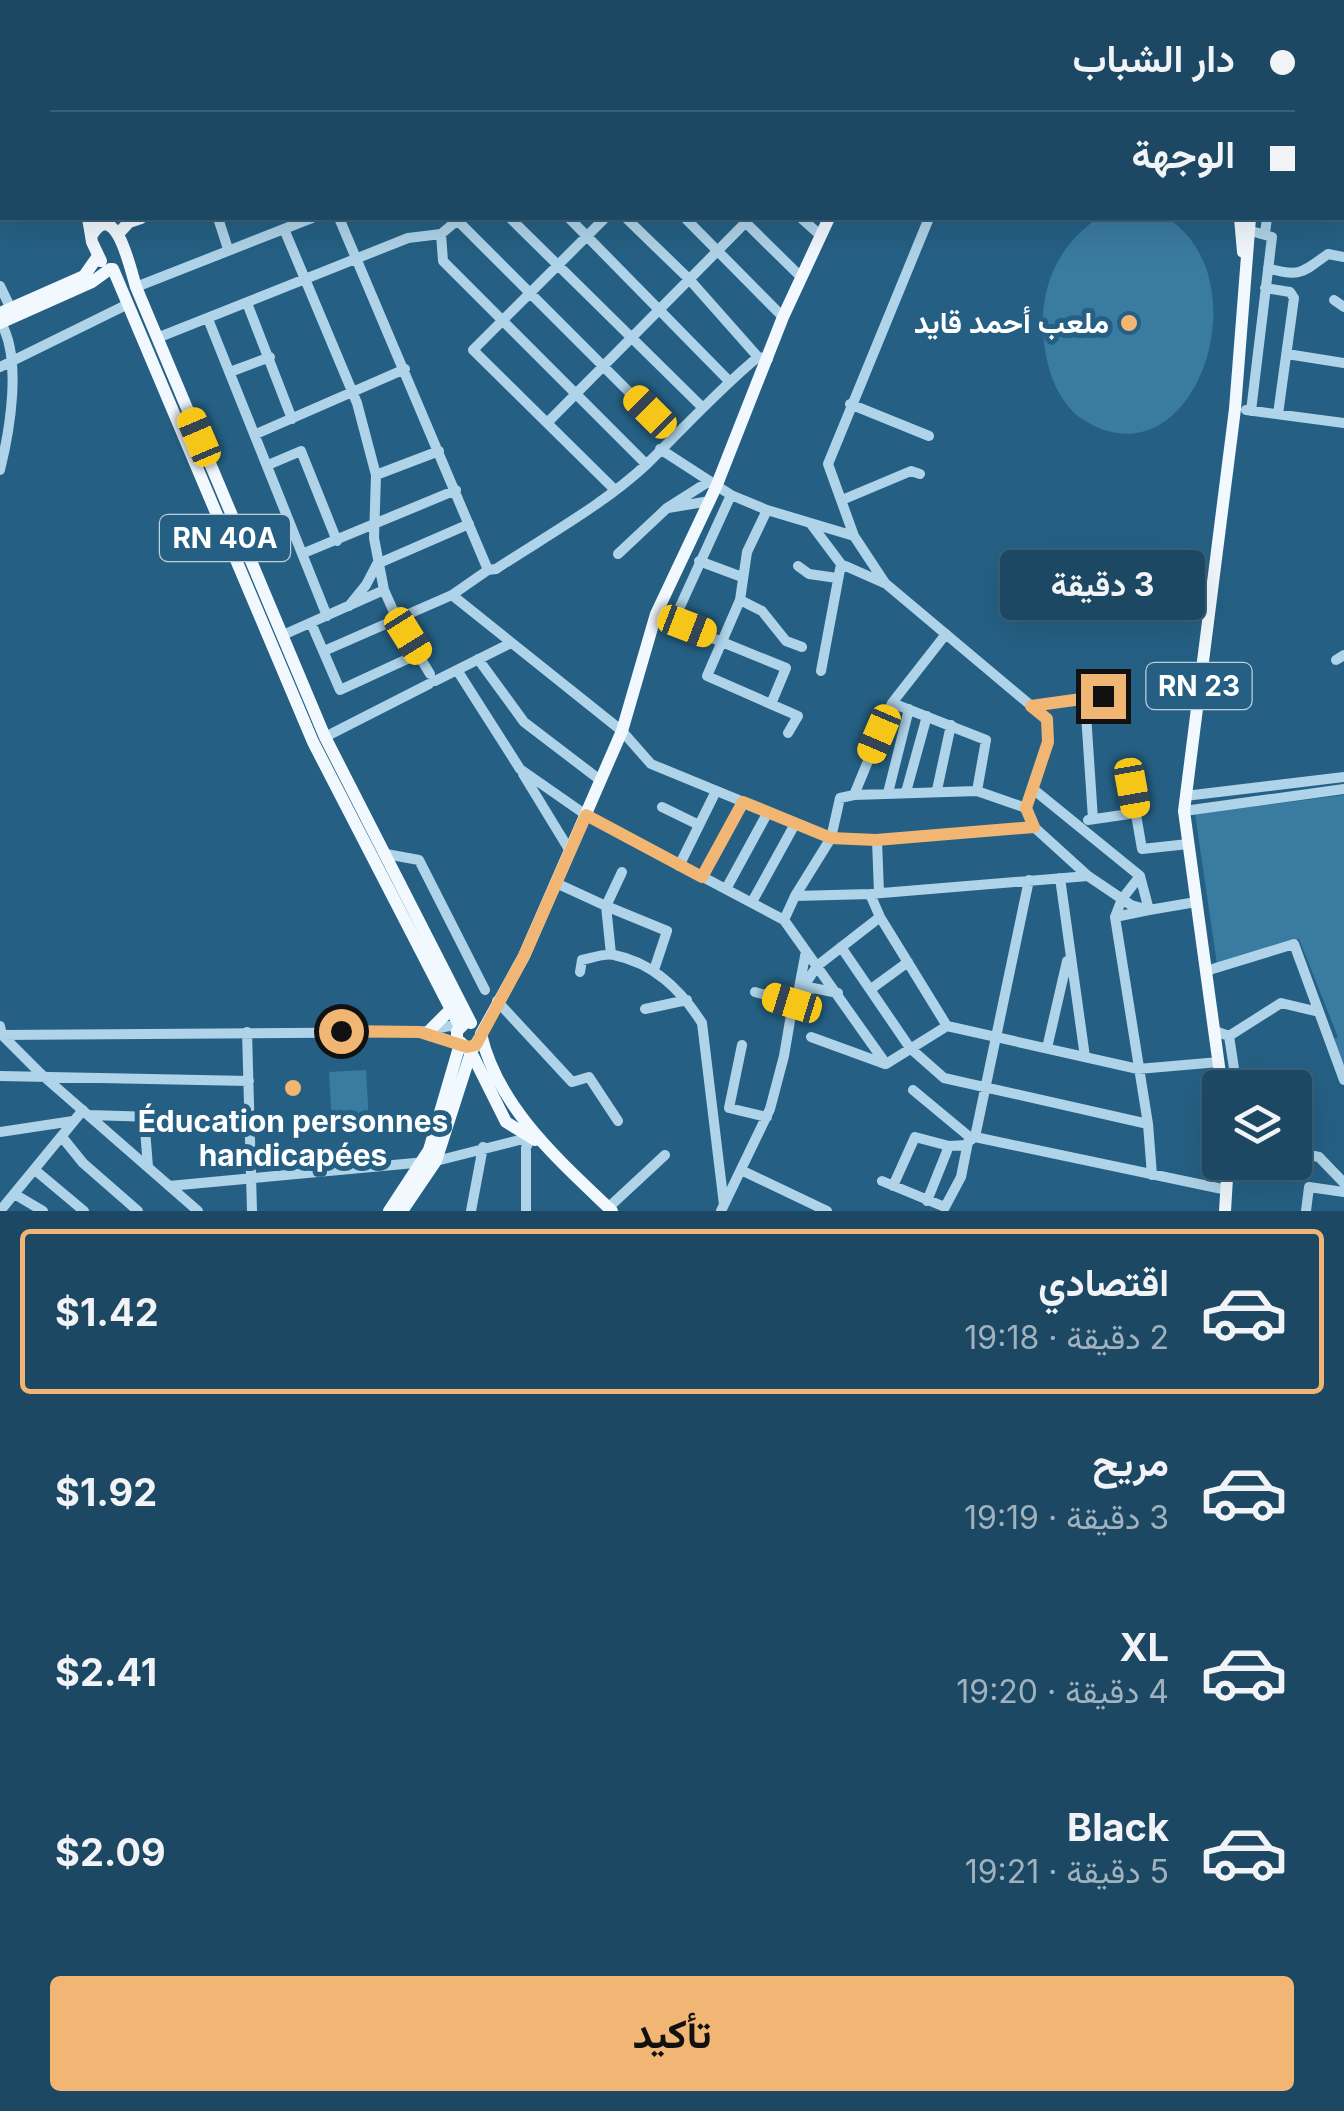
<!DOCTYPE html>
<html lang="ar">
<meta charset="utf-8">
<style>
body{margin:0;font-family:Inter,Vazirmatn,sans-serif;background:#29526c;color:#f1f3f6;direction:rtl;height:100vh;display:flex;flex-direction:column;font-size:38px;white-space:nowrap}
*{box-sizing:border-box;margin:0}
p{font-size:32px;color:#a0b2be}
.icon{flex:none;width:55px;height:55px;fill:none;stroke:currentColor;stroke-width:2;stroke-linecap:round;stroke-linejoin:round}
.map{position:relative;height:1211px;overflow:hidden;direction:ltr}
.details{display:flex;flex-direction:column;background:#1c4863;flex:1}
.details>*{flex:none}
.top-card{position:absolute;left:0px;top:0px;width:1345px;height:220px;box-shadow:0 10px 40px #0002,0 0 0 2px #3a6078;direction:rtl;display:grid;align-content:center;height:220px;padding:0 50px;background:#1c4863}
.controls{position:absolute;left:1202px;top:1070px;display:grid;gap:20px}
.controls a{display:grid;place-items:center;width:110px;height:110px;border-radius:10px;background:#1c4863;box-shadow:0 10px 40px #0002,0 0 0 2px #3a6078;font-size:50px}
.end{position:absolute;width:45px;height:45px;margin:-22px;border:12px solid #f1b674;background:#111;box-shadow:0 0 0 5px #111}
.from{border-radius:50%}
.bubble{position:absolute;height:70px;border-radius:10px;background:#1c4863;box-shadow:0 10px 40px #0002,0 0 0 2px #3a6078;font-size:32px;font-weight:700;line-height:70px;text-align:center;direction:rtl}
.car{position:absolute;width:30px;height:60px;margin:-30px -15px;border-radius:12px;box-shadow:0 0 8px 2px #0007;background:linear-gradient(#f5c518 24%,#345 0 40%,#f5c518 0 76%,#345 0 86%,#f5c518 0)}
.top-card b{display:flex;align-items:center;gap:35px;height:95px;font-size:38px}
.top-card b+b{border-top:2px solid #3a6078}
.top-card i{width:25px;height:25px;background:#f1f3f6}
ul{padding:18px 0 0;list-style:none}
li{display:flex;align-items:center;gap:30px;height:165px;margin:0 20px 15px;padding:0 30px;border:5px solid transparent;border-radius:10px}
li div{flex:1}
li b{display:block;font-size:38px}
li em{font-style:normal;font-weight:700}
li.selected{border-color:#f1b674}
li>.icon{width:90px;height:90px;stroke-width:1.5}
.button{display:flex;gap:20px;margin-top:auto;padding:20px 50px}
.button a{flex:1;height:115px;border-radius:10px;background:#f1b674;color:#111;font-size:40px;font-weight:700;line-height:115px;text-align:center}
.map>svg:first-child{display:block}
</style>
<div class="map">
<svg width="1344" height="1211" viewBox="0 0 1344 1211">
<rect width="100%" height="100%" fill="#256084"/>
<path fill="#3a7ba1" d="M 1098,218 L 1167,218 C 1264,279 1195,487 1085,421 C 1055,403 1044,361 1043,328 C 1041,283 1061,243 1098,218 Z
M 1344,795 L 1344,1070 L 1332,1040 L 1338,1037 L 1299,939 L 1217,964 L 1195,814 Z
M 366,1070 L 369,1123 L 332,1125 L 329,1072 Z"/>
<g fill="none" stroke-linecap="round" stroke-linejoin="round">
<path stroke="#afd3e8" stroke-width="10" d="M 37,0 L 38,2
M 66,0 L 66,2
M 197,0 L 199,2 L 202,0
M 252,0 L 254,2
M 288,0 L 291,2
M 344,0 L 346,2
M 410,0 L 413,2
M 559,0 L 562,2
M 678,0 L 681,2
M 797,0 L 803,2
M 1312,0 L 1326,2
M 983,1 L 988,2
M 530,2 L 532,0
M 577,2 L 579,0
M 743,2 L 744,0
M 1020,2 L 1021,0
M 1057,2 L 1057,0
M 1094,2 L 1095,0
M 1342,6 L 1344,6
M 0,171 L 2,170
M 218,218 L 228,249
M 339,218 L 488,570
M 460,218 L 441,234 L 443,261 L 646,464
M 510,218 L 702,407
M 569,218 L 729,381
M 605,218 L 473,350 L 615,490
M 626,218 L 689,279 L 758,357
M 685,218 L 783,317
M 741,218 L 801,277
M 801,218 L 820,235
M 929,218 L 828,464 L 854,536 L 885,583 L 1047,719 L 1048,742 L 1026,808 L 1034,827 L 1088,876 L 1131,905 L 1149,910 L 1196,902
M 457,220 L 673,436
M 284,229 L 357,403 L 376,475 L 374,538 L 384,590 L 397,619 L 430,674
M 1251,231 L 1272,237 L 1251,411
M 1265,233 L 1267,218
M 1268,268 C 1300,278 1303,272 1328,254 L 1344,257
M 0,286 L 12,311
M 136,287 L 312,218
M 1265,288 L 1290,292 L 1294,298 L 1278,414
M 1334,300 L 1344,307
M 247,303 L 292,419
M 208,319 L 327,616
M 157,338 L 408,238 L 441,234
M 1287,354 L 1344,363
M 0,367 L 126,305
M 230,372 L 270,357
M 850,404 L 929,436
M 1246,410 L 1344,423
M 547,423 L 750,218
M 256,434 L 405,369
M 660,449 L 731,495 L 767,510 L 854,536
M 268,465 L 301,451 L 337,541
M 0,470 C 10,430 22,359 1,323
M 376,475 L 439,451
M 731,495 L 673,622 L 786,668 L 771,704
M 842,500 L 911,471 L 920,474
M 668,508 L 710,501
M 767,510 L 747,552 L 740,600 L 707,676 L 798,716 L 788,733
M 811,524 L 841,564 L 884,583
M 304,553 L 456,490
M 618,554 L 667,508 L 708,482
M 699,561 L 742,577
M 798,566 L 809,574 L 837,578
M 452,595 L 622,731 L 651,764 L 831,838 L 877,840 L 1034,827
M 740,600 L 762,611 L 786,641 L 802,647
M 349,606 L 366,585 L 377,564 L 469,524
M 311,623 L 340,690 L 418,654
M 283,635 L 384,590
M 324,651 L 452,595 L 488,570 L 496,569 C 546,536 603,505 647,464 C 684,428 718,390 758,357 L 768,359
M 478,659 L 524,722 L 600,780
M 1336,660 L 1344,655
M 457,670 L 520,769 L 586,815 L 784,920 L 886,1064
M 821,671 L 841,564
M 435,681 L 511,643
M 1085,699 L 1093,819
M 892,703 L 986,740 L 977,791
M 1031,706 L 1103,696
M 325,737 L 429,684
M 1127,763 L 1142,849 L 1188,844
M 523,774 L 570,851
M 1033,789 L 1140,876 L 1149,910 L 1115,917
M 937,790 L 951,725
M 906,792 L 927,716
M 888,793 L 909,709
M 854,795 L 977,791 L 1026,808
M 1185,796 L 1344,777
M 662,807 L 699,825
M 1184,811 L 1344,789
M 1088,820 L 1136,813
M 877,840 L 879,893
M 386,854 L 419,860 L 485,990
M 679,866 L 716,791
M 622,872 L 606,906 L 667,931 L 654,970
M 1140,876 L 1122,899 L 1115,917 L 1148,1124 L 1152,1175
M 702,877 L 743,802
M 1060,878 L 1085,1057
M 1029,880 L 975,1137 L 1227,1190
M 556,883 L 606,906 L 611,954
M 726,889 L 768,812
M 870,894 L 880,917 L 947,1026
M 795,896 L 870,894 L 1088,876
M 752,902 L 795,824
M 784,920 L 795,896 L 831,838 L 840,798 L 854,795 L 892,703 L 946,634
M 841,947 L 910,1048 L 944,1078 L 1148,1124
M 1206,971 L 1294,944 L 1344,1080
M 580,972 L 582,960 C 592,958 604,953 614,955 C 654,963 681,990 702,1023 L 724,1205
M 799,988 L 806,951
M 871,989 L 908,962
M 755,992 L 793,1003
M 801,997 L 813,988 L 838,993
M 497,1001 L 572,1082 L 589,1077 L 618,1121
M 645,1009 L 687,1000
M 0,1026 L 2,1035 L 41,1074 L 198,1211
M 1215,1031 L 1229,1036 L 1237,1088
M 247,1032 L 252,1211
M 426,1033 L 459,1043
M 0,1035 L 421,1032 L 449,1026 L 459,1028
M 1229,1036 L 1281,1003 L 1319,1012
M 811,1037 L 885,1064
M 742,1045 L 729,1108 L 767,1117
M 1047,1048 L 1067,961
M 886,1064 L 947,1026 L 1138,1069 L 1219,1062
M 0,1076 L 249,1081
M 913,1090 L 972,1139
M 89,1115 L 251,1120
M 144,1117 L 148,1167
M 0,1132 L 73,1121
M 62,1137 L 83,1163 L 138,1211
M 1295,1152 L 1319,1157 L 1344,1183
M 35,1170 L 84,1211
M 743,1171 L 827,1211
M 882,1181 L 945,1207 L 961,1177 L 968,1142 L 975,1137
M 169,1186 L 436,1161 L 531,1137
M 893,1186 L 915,1137 L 949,1146 L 967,1145
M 16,1195 L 43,1211
M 927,1201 L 949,1146
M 609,1207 L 665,1155
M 0,1211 L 83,1110
M 471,1211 L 483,1147
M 526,1211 L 526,1148 L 531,1137
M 721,1211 L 770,1109 L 784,1056 L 793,1003 L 817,966 L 880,917
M 1306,1211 L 1309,1187 L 1344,1192"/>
<path stroke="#f1f8fe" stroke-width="12" d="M 1224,0 L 1225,2
M 1234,0 L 1234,2
M 443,2 L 446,0
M 454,2 L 457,0
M 919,2 L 920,0
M 931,2 L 932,0
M 0,11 L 2,16
M 0,31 L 2,36
M 88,218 L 92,242 L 101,261
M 1240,218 L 1243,252
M 118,234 L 129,222 L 141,218
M 92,235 C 116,197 131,272 136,287 L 325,737 L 471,1023
M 113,269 L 313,742 L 460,1027
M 0,313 L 84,276 L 98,256
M 0,323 L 92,282 L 110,269
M 464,1024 L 457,1031 L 457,1039 L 471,1052 L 506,1122 L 535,1140
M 431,1029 L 450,1010
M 1222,1088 L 1184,811 L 1235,409 L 1250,218
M 389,1211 L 429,1150 L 460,1044
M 402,1211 L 436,1161 L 471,1052 L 481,1036
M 612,1211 C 560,1161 498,1108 481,1034 L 524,956 L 622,731 L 656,614 L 716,487 L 783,317 L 829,218
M 1225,1211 L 1228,1162"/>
</g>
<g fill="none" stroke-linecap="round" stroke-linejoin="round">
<path stroke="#f1b674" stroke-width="12" d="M 341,1031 L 420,1032 L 467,1047 L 476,1045 L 524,956 L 586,815 L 702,877 L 743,802 L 831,838 L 876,840 L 1034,827 L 1026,808 L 1048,742 L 1047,719 L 1031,706 L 1103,696"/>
</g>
<g fill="#f1b674" stroke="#256084" stroke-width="4">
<circle cx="1129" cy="323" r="10"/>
<circle cx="293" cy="1088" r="10"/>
</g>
<g text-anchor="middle" stroke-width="10" stroke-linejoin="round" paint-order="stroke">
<g fill="#256084" stroke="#becfda" stroke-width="2.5">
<rect x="160" y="515" width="130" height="46" rx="8"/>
<rect x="1146.5" y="663" width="105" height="46" rx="8"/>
</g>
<g font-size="28" font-weight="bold" fill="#fff">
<text x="225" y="548">RN 40A</text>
<text x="1199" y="696">RN 23</text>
</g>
<g font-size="30" font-weight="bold" fill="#fff" stroke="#256084" text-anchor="end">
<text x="1109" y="333">ملعب أحمد قايد</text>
<text x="293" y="1132" text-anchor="middle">Éducation personnes<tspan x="293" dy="34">handicapées</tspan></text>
</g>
</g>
</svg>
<div class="controls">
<a><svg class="icon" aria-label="layers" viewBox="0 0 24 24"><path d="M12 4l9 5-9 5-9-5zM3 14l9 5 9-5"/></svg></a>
</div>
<i class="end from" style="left:341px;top:1031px"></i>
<i class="end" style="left:1103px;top:696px"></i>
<div class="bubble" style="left:1000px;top:550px;width:205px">3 دقيقة</div>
<i class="car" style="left:650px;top:412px;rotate:315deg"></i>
<i class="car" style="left:199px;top:437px;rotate:337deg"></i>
<i class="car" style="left:687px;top:626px;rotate:111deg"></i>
<i class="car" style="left:408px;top:636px;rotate:148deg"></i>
<i class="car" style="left:879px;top:734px;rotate:203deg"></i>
<i class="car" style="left:1132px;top:788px;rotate:170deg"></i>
<i class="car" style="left:792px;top:1003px;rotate:287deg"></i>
<div class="top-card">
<b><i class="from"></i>دار الشباب</b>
<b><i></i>الوجهة</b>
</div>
</div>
<section class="details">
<ul>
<li class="selected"><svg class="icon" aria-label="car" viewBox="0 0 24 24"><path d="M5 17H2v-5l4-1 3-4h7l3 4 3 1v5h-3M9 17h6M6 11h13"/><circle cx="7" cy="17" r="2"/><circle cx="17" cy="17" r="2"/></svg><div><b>اقتصادي</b><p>2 دقيقة · 19:18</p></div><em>$1.42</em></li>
<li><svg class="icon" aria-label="car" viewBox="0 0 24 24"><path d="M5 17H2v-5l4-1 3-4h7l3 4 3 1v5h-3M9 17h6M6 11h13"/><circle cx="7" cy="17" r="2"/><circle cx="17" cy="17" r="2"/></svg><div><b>مريح</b><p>3 دقيقة · 19:19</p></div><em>$1.92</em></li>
<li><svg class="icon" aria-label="car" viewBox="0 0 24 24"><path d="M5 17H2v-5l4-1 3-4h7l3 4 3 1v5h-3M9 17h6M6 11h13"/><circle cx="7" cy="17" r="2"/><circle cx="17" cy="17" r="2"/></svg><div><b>XL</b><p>4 دقيقة · 19:20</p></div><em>$2.41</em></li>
<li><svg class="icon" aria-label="car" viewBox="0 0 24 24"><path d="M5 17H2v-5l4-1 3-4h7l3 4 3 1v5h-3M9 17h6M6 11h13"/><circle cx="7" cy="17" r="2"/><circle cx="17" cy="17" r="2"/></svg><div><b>Black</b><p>5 دقيقة · 19:21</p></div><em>$2.09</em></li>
</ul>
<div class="button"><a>تأكيد</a></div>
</section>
